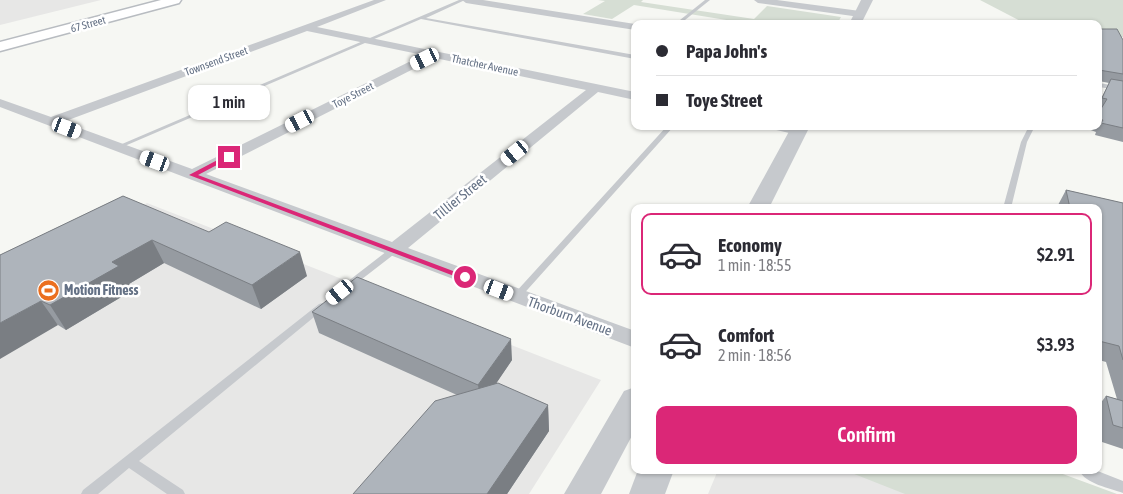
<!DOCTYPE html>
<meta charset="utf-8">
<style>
body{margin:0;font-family:"Asap Condensed",sans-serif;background:#f7f7f7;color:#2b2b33;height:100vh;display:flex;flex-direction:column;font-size:19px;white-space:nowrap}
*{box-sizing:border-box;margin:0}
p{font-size:16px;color:#7c7c81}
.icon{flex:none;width:28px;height:28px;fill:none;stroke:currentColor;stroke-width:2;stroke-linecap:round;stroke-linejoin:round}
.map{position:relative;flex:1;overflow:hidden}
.side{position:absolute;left:631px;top:204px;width:471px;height:270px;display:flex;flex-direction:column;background:#fff;border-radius:10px;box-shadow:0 1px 4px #0004}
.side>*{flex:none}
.hud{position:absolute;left:631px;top:20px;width:471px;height:110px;border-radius:10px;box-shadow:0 1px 4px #0004;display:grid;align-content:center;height:110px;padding:0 25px;background:#fff}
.end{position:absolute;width:22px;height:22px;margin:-11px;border:6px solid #db2777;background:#fff;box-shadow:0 0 0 2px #fff}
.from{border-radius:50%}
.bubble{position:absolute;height:35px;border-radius:10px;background:#fff;box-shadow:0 1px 4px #0004;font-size:16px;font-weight:600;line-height:35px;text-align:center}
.car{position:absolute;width:15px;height:30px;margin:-15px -8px;border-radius:6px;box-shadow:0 0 4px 1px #0007;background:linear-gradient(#fff 24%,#345 0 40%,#fff 0 76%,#345 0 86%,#fff 0)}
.hud b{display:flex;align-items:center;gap:18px;height:48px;font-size:19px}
.hud b+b{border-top:1px solid #e1e1e2}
.hud i{width:12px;height:12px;background:#2b2b33}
ul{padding:9px 0 0;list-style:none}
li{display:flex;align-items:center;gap:15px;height:82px;margin:0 10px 8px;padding:0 15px;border:2px solid transparent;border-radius:10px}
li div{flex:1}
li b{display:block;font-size:19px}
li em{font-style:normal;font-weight:600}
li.on{border-color:#db2777}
li>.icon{width:45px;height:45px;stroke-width:1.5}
.cta{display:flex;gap:10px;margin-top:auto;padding:10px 25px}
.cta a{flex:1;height:58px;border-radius:10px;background:#db2777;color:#fff;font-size:20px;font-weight:600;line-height:58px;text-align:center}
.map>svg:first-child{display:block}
</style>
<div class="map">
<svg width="1123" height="494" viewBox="0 0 1123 494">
<rect width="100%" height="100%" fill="#f6f7f3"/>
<path fill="#e7e7e6" d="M 0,0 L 101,0 L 0,25 Z
M 147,203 L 601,380 L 529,494 L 0,494 L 0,280 Z
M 718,470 L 849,470 L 913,494 L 708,494 Z"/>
<path fill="#d6ded4" d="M 598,0 L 643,0 L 641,2 L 754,19 L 767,6 L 841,17 L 837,24 L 751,24 L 634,5 L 612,19 L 583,14 L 605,1 Z
M 980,0 L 1123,0 L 1123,37 L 1099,35 L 1099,24 L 1026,24 Z
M 844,470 L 1052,470 L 1117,494 L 905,494 Z"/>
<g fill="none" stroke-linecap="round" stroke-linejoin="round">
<defs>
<path id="secondary" d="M 161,0 L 181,0 L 179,3 L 0,51 L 0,42 Z"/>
</defs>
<use href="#secondary" stroke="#b8bcc1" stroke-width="3"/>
<path fill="#c6c9cd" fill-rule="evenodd" d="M 459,0 L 465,0 L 426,18 L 635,55 L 635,59 L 421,19 L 120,148 L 116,148 L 115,147 Z
M 705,0 L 710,0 L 680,24 L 675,24 Z
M 1099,83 L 1123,87 L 1123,91 L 1099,87 Z
M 667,126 L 674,126 L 520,298 L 514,298 L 512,296 L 514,294 Z
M 1029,126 L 1035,126 L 1027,142 L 1011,208 L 1003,208 L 1021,142 Z
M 394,247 L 397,248 L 398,250 L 397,252 L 353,286 L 347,286 L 345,284 L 347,282 L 391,248 Z
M 322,303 L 325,304 L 327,306 L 325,308 L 139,461 L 183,490 L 185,494 L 167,494 L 129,468 L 98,494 L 81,494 L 83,490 L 319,304 Z
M 1079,470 L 1095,470 L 1123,481 L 1123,493 C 1110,488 1085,484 1079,470 Z"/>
<path fill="#c6c9cd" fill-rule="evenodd" d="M 374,0 L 386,0 L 317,27 L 635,92 L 635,100 L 598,92 L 408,248 L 635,331 L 635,348 L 0,107 L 0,99 L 51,117 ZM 307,31 L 423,55 L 192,169 L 63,122 ZM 435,58 L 586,90 L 392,242 L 206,174 Z
M 462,0 L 483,0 L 635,24 L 635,30 L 466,3 Z
M 754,0 L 777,0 L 860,11 L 865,14 L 860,17 L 758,3 Z
M 770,126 L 803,128 L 805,131 L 798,135 L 772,129 Z"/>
<path fill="#c6c9cd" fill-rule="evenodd" d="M 861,0 L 873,0 L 861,24 L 849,24 Z
M 792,126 L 810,126 L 769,208 L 747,208 Z
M 635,387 L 635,430 L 601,494 L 564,494 L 624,391 Z
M 638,470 L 674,470 L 665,494 L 629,494 Z"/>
<use href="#secondary" fill="#fff" fill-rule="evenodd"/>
</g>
<path fill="#969ba1" d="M 1099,29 L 1123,40 L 1123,142 L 1095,135 L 1096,132 L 1088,129 L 1090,126 L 1099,126 L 1099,112 L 1100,110 L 1099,110 L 1099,103 L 1109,83 L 1099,81 Z
M 1066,190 L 1123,203 L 1123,449 L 1099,441 L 1099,405 L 1106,396 L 1117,399 L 1106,362 L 1099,360 L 1099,208 L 1058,208 L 1058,205 Z
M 123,196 L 307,276 L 261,309 L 164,263 L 129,284 L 133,290 L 66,330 L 58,325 L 0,255 Z
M 312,312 L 512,360 L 496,383 L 548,405 L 549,431 L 507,494 L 353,494 L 457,395 L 319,333 Z"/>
<path fill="#7a7e83" d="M 152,240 L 164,263 L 129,284 L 133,290 L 66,330 L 50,305 L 112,262 Z
M 300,252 L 307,276 L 261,309 L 252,285 Z
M 41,301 L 58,325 L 0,359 L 0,323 Z
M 511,339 L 512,360 L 481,406 L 478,385 Z
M 548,405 L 549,431 L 507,494 L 487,494 Z"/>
<path fill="#aeb4bb" stroke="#7a7e83" d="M 1099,29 L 1117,29 L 1123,40 L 1123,74 L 1099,70 Z
M 1111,79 L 1123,81 L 1123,128 L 1101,123 L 1103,120 L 1099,119 L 1099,112 L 1107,99 L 1102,98 Z
M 1066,190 L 1123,203 L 1123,360 L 1119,346 L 1099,341 L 1099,208 L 1070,208 Z
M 123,196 L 209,232 L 226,222 L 300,252 L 252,285 L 152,240 L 112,262 L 119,266 L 50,305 L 41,301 L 0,323 L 0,255 Z
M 357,277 L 511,339 L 478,385 L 312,312 Z
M 498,383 L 548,405 L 487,494 L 353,494 L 435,401 Z
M 1106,396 L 1123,401 L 1123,428 L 1113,425 Z"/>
<path fill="#db2777" d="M 227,155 L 232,157 L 198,175 L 469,277 L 468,279 L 462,279 L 189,175 Z"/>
<defs>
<symbol id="stadium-disc" viewBox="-11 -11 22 22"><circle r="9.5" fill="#eb6f1f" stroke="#fff"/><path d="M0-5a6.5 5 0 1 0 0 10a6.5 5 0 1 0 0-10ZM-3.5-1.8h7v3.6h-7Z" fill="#fff"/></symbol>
</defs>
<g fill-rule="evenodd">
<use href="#stadium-disc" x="36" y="278" width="25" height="25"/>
</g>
<g text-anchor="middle" stroke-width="5" stroke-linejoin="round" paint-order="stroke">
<g font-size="11" fill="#647185" stroke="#fff">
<text transform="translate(88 24) rotate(-15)" y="4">67 Street</text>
<text transform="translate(216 61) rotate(-20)" y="4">Townsend Street</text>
<text transform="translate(485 65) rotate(12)" y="4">Thatcher Avenue</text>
<text transform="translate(353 95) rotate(-27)" y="4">Toye Street</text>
</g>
<g font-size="14" fill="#647185" stroke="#fff">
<text transform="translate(460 197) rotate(-39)" y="5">Tillier Street</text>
<text transform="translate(570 316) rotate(20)" y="5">Thorburn Avenue</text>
</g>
<g font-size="14" font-weight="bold" fill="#647185" stroke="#fff" text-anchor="start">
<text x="64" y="295">Motion Fitness</text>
</g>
</g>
</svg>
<i class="end from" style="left:465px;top:277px"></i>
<i class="end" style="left:229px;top:157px"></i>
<div class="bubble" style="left:188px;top:85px;width:82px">1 min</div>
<i class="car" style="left:425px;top:59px;rotate:244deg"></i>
<i class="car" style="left:300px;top:121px;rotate:243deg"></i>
<i class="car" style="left:67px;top:128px;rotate:111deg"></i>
<i class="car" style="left:515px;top:153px;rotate:231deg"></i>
<i class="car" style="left:155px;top:161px;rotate:290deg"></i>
<i class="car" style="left:499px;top:290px;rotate:111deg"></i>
<i class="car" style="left:340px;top:292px;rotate:231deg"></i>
<div class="hud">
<b><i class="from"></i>Papa John's</b>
<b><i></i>Toye Street</b>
</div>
<section class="side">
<ul>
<li class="on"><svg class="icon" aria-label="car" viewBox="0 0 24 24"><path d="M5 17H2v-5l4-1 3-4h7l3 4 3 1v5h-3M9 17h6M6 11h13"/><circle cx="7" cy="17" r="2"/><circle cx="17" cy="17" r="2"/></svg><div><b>Economy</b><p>1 min · 18:55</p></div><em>$2.91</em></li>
<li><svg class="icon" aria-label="car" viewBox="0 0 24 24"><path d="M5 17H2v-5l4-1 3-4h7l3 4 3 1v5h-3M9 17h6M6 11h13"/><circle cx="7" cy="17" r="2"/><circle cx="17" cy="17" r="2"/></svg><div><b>Comfort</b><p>2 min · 18:56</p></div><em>$3.93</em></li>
</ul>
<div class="cta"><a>Confirm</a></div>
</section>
</div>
